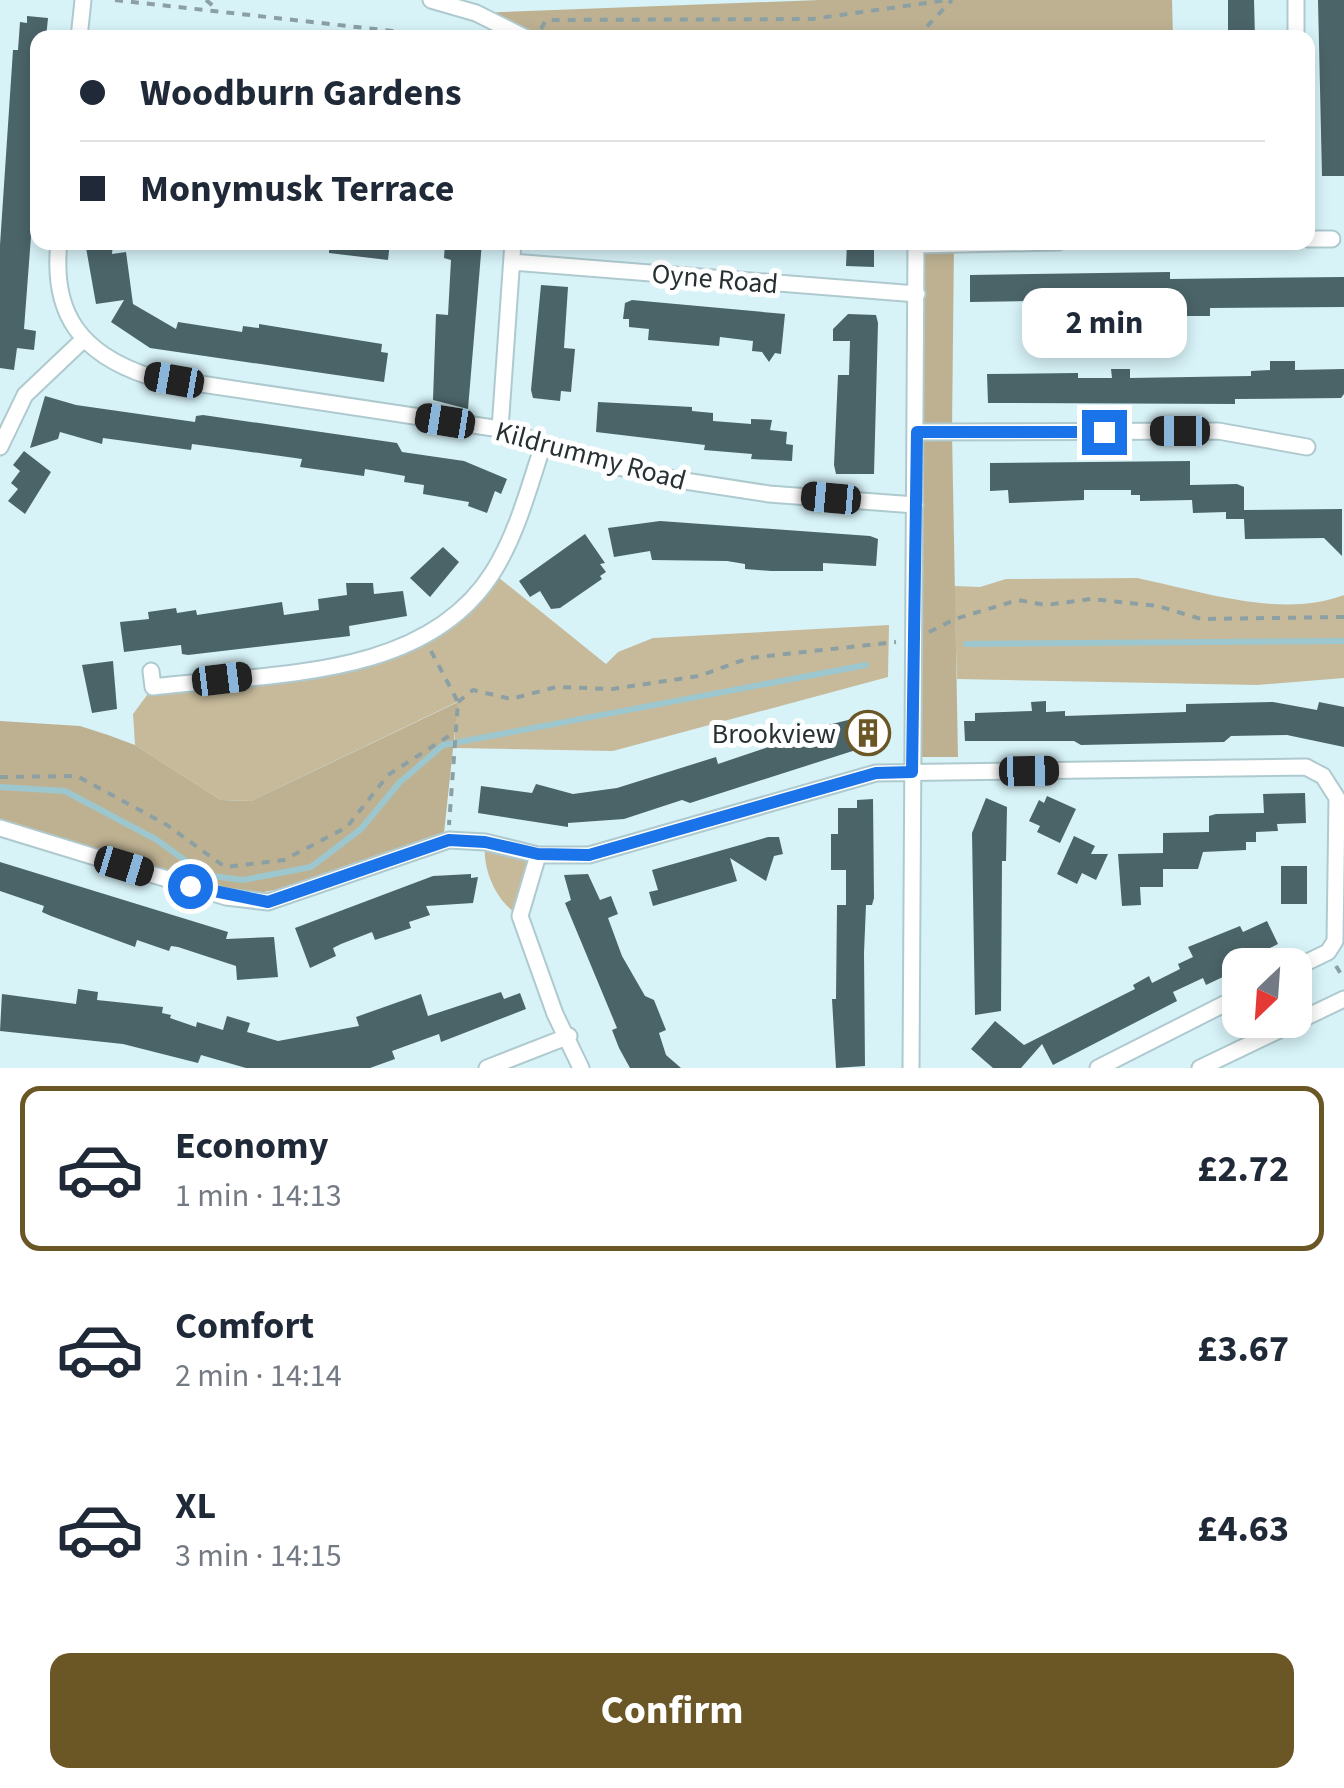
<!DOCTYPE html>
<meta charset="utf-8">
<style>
body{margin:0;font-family:"Source Sans 3",sans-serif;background:#f2f2f3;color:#1f2937;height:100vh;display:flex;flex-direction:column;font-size:38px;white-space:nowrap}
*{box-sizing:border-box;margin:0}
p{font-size:32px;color:#747a83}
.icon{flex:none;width:55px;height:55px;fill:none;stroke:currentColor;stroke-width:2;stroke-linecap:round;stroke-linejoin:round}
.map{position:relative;height:1068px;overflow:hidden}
.sheet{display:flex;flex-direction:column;background:#fff;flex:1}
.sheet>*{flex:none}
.hud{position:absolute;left:30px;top:30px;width:1285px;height:220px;border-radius:20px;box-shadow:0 5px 15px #0003;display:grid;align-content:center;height:220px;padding:0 50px;background:#fff}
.needle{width:65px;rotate:205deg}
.buttons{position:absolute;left:1222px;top:948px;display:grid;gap:20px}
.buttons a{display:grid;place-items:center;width:90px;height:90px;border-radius:20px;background:#fff;box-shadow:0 5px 15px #0003;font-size:50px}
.end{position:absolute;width:45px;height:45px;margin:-22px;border:12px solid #1a73e8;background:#fff;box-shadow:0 0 0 5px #fff}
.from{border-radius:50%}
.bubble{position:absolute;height:70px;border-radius:20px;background:#fff;box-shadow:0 5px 15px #0003;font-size:32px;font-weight:700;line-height:70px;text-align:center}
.car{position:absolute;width:30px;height:60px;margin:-30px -15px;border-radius:12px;box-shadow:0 0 8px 2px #0007;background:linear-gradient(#222 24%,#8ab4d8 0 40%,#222 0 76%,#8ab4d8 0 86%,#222 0)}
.hud b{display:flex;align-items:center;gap:35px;height:95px;font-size:38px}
.hud b+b{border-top:2px solid #e0e1e3}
.hud i{width:25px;height:25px;background:#1f2937}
ul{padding:18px 0 0;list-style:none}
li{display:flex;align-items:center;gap:30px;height:165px;margin:0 20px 15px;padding:0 30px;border:5px solid transparent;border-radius:20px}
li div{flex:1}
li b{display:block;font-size:38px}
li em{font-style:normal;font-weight:700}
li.active{border-color:#6b5726}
li>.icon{width:90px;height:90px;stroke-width:1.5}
.button{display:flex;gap:20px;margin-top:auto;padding:20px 50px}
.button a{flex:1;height:115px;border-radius:20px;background:#6b5726;color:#fff;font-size:40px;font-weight:700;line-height:115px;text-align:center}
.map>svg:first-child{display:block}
</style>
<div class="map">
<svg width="1344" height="1068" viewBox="0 0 1344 1068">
<rect width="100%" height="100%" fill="#d7f3f8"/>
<path fill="#c7ba9b" d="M 493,573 L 606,664 L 618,652 L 653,638 L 889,625 L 888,677 L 613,751 L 454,748 L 457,702 L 251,801 L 221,800 L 135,745 L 133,714 L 153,687 L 361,662 L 424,639 Z
M 1137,578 C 1201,591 1281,619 1344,595 L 1344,678 L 1257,685 L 957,679 L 954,586 L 980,587 L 1006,579 Z
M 485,842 L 538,855 L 520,916 C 496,902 482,869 485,842 Z"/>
<path fill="#beb192" d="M 819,0 L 1172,0 L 1173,37 L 526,38 L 476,13 Z
M 916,243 L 954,243 L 952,432 L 958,757 L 912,757 Z
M 458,702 L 444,833 L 280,889 L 253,894 L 227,889 L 0,820 L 0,721 L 80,726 L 108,735 L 135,745 L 221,800 L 251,801 Z"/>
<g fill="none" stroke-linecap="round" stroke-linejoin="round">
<path stroke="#9dc7ce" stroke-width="6" d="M 966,644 L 1344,641
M 0,787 L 65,791 L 157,840 L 205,875 L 243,880 L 311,867 L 361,829 L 399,783 L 443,745 L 866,665"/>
</g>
<path fill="#4b6468" d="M 1228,0 L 1254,0 L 1255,38 L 1228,38 Z
M 1318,0 L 1344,0 L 1344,176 L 1322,176 Z
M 27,16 L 48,18 L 46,38 L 38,38 L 38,144 L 24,329 L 36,331 L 34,350 L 17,348 L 14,370 L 0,368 L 0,245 L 13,50 L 18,50 L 20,22 L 27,23 Z
M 85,242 L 113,242 L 112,254 L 126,252 L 133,304 L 176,329 L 178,322 L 242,332 L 243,326 L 259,328 L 259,324 L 382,344 L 381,352 L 388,353 L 384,382 L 150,348 L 111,322 L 124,300 L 96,304 Z
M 329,242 L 390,242 L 388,260 L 329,253 Z
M 445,242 L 482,242 L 468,409 L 433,400 L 436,314 L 448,315 L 451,260 L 444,258 Z
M 847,242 L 874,242 L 874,267 L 846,266 Z
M 1170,272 L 1170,279 L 1344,277 L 1344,307 L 1210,308 L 1210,316 L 1180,316 L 1179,310 L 1028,308 L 1028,301 L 970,302 L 970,275 Z
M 541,285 L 568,287 L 564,348 L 575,349 L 571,392 L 561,391 L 560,401 L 533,398 L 531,390 Z
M 632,300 L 785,314 L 781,354 L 775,353 L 769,362 L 762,352 L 752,351 L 753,341 L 720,337 L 719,346 L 648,340 L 649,329 L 629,327 L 629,319 L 623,319 L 625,303 Z
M 848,314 L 876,315 L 878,323 L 874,474 L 836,474 L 834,465 L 838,375 L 849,375 L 850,341 L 833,341 L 833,329 Z
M 1270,361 L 1295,361 L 1295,370 L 1344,369 L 1344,394 L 1341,398 L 1235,399 L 1235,404 L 988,403 L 987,374 L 1078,373 L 1078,378 L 1112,378 L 1111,369 L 1130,369 L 1130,378 L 1251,376 L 1251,371 L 1270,370 Z
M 45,396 L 76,405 L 195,422 L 196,416 L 203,415 L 397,443 L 402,452 L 464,461 L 507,479 L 501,494 L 495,491 L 487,513 L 468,506 L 469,502 L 423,494 L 424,485 L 404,482 L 405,476 L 365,469 L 364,476 L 300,467 L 302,459 L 237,450 L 192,444 L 191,450 L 103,438 L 102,444 L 60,432 L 58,439 L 30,448 Z
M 598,402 L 692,407 L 692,411 L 713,413 L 713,421 L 751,424 L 751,419 L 772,420 L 770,430 L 787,432 L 786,444 L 793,445 L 792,461 L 751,459 L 752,454 L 704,450 L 705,445 L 596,432 Z
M 24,451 L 51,472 L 25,514 L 8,501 L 18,489 L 11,483 L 20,471 L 13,465 Z
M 1190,461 L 1190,485 L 1237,484 L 1244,487 L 1244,510 L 1342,509 L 1342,556 L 1324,538 L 1245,539 L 1244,519 L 1226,519 L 1226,512 L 1193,513 L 1192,500 L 1140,501 L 1140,495 L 1131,495 L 1131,490 L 1084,490 L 1084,500 L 1009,503 L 1008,490 L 990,491 L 990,463 Z
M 660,521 L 870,536 L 878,539 L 876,566 L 823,563 L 823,571 L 771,571 L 745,569 L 745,564 L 727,561 L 652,560 L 650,551 L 614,557 L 608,528 Z
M 585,534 L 605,563 L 600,564 L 606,572 L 600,576 L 602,579 L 560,608 L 551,609 L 540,591 L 530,597 L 519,581 Z
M 443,547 L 459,562 L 430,597 L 410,578 Z
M 346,583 L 373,583 L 374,594 L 403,591 L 407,616 L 349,626 L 350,636 L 188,655 L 182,654 L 181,645 L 124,652 L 120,622 L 149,619 L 148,612 L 176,608 L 177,613 L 196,610 L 197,615 L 282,602 L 284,615 L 319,610 L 318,599 L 347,595 Z
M 113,661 L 117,709 L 92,713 L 82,665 Z
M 1046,701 L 1046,712 L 1065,711 L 1065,716 L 1186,712 L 1186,704 L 1273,702 L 1317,710 L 1319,702 L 1344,707 L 1344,747 L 1287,735 L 1231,736 L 1224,742 L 1081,745 L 1074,741 L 965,741 L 964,721 L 975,721 L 975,713 L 1032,711 L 1031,702 Z
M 868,715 L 871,724 L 878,722 L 884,741 L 690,803 L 682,800 L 624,819 L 568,823 L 568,827 L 478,813 L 481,786 L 532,793 L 536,784 L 573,794 L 617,788 L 716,757 L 718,764 L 789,740 L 788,735 Z
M 1305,793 L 1306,823 L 1277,824 L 1278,831 L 1256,832 L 1256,842 L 1246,842 L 1246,850 L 1203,852 L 1198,869 L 1163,869 L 1163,887 L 1140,887 L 1141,905 L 1122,906 L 1118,854 L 1163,853 L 1163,833 L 1209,832 L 1209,816 L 1216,814 L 1264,813 L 1263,794 Z
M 1047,796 L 1076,809 L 1060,843 L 1037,832 L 1040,826 L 1029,821 L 1039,800 L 1044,803 Z
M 986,798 L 1007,807 L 1006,861 L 1002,861 L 1001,1011 L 975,1015 L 972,833 Z
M 873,799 L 874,898 L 872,905 L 866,905 L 864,953 L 865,1066 L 836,1068 L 832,999 L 836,999 L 837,905 L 846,905 L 846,870 L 831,870 L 831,834 L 838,834 L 838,808 L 857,808 L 857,800 Z
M 1074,836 L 1095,846 L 1091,854 L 1108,854 L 1096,880 L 1082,873 L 1077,884 L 1057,874 Z
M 768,837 L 779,837 L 783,854 L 774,856 L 766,881 L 730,858 L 737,881 L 653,906 L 649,892 L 658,890 L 652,870 Z
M 0,862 L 228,932 L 226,939 L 274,937 L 278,977 L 237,980 L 236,966 L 178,947 L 171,946 L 169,951 L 137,940 L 135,947 L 51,916 L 42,912 L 44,906 L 0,891 Z
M 1281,866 L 1307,866 L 1307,904 L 1281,904 Z
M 471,874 L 471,878 L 478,877 L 473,903 L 426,906 L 430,915 L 409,922 L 411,928 L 375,940 L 372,932 L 341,944 L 333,948 L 336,956 L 310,968 L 295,928 L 433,876 Z
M 588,874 L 600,900 L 611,896 L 618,914 L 608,918 L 622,956 L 645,996 L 654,1000 L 666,1030 L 659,1033 L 666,1055 L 681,1068 L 630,1068 L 619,1048 L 612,1030 L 617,1028 L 565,903 L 571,900 L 564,875 Z
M 1267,921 L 1278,944 L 1268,949 L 1270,954 L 1248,965 L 1222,965 L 1227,975 L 1206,985 L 1203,978 L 1173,992 L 1177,1001 L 1053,1065 L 1042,1044 L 1021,1068 L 993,1068 L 971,1049 L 995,1021 L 1024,1045 L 1135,989 L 1133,985 L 1149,976 L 1152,983 L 1180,969 L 1178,964 L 1193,957 L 1188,947 L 1240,926 L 1243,932 Z
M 78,989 L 98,992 L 97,1000 L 163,1007 L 162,1013 L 171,1015 L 170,1018 L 196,1027 L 197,1022 L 223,1030 L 227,1016 L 250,1023 L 247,1032 L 278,1041 L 359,1026 L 356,1017 L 421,994 L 428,1016 L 501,992 L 504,999 L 520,993 L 526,1009 L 441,1042 L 439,1034 L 392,1051 L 395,1059 L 370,1068 L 246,1068 L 201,1055 L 198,1063 L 123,1044 L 0,1031 L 2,994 L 76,1004 Z"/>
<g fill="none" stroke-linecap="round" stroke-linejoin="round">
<defs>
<path id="street" d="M 431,0 L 476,13 L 526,38
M 79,38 L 83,0
M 1296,38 L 1296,0
M 1308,239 L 1332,239
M 59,242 C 51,315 82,354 148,376 L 500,429 L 613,466 L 685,481 L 769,494 L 915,505
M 916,245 L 1059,242
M 512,262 L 917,294
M 500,429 L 513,242
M 917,432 L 1218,431 L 1307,447
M 0,447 L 25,395 L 84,339
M 151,671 L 153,687 C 267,673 425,681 493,572 C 517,534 529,487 543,445
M 0,828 L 226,897 L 268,902 L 449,840 L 485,842 L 538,855 L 589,855 L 876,773 L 1306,767 L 1323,776 L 1337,798 L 1335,941 L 1328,952 L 1295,968
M 538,855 L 520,916 L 555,1014 L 581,1068
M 487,1068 L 569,1036
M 911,1068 L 916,242
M 1098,1068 L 1240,996
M 1200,1068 L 1344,999"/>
</defs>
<use href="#street" stroke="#afcacf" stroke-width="19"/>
<path stroke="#8ca0a4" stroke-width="4" stroke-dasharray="8 8" stroke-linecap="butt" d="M 115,0 L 455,38
M 206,0 L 218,10
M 541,29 L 546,20 L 812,19 L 948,0
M 916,38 L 952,0
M 929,632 L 955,619 L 1018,600 L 1046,605 L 1091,599 L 1158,606 L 1201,619 L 1344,617
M 431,651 L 458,702 L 449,825
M 458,702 L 473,690 L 511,699 L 556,687 L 612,689 L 699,676 L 749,658 L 896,642
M 0,777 L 77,776 L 167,825 L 225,867 L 284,860 L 347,827 L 388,775 L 455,732
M 1336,966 L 1344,979"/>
<use href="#street" stroke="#fff" stroke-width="15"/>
</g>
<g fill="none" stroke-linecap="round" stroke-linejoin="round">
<path stroke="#1a73e8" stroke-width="12" d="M 190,886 L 268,902 L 449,840 L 485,842 L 538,854 L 589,855 L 876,773 L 912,772 L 917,432 L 1104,432"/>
</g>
<defs>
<symbol id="building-ring" viewBox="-11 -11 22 22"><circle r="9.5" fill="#fff" stroke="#6b5726" stroke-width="1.5"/><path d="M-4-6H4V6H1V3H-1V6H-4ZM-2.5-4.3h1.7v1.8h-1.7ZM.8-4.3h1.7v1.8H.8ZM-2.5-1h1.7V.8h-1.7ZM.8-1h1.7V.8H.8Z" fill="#6b5726"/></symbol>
</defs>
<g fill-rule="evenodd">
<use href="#building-ring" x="843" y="708" width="50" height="50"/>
</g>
<g text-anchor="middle" stroke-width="10" stroke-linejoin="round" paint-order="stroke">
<g font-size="28" fill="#273133" stroke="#fff">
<text transform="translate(715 278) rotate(5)" y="10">Oyne Road</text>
<text transform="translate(591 455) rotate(15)" y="10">Kildrummy Road</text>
</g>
<g font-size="28" fill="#273133" stroke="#fff" text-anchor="end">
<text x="836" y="743">Brookview</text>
</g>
</g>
</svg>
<div class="buttons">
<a><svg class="needle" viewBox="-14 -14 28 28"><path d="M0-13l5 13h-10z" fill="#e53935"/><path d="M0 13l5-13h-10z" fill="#747a83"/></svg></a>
</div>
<i class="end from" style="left:190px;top:886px"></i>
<i class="end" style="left:1104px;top:432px"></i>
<div class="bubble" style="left:1022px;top:288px;width:165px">2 min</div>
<i class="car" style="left:174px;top:380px;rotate:280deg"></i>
<i class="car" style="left:445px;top:421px;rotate:279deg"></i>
<i class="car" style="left:1180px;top:431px;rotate:270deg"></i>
<i class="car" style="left:831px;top:498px;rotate:275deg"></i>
<i class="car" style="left:222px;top:679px;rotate:83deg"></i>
<i class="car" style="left:1029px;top:771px;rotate:89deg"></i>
<i class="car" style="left:124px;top:866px;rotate:107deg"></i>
<div class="hud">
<b><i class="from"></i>Woodburn Gardens</b>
<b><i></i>Monymusk Terrace</b>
</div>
</div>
<section class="sheet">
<ul>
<li class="active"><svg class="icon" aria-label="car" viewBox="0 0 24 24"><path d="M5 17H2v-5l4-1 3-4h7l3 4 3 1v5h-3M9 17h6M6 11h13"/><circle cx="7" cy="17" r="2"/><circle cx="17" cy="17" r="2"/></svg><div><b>Economy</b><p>1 min · 14:13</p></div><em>£2.72</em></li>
<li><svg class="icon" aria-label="car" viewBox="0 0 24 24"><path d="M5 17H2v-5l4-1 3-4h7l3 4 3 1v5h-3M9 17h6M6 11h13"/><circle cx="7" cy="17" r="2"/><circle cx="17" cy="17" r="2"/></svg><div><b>Comfort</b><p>2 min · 14:14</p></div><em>£3.67</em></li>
<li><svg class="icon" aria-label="car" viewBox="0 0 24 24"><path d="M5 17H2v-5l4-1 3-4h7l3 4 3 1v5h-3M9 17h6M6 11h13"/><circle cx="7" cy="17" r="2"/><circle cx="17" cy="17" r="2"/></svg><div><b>XL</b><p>3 min · 14:15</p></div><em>£4.63</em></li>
</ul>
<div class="button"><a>Confirm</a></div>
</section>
